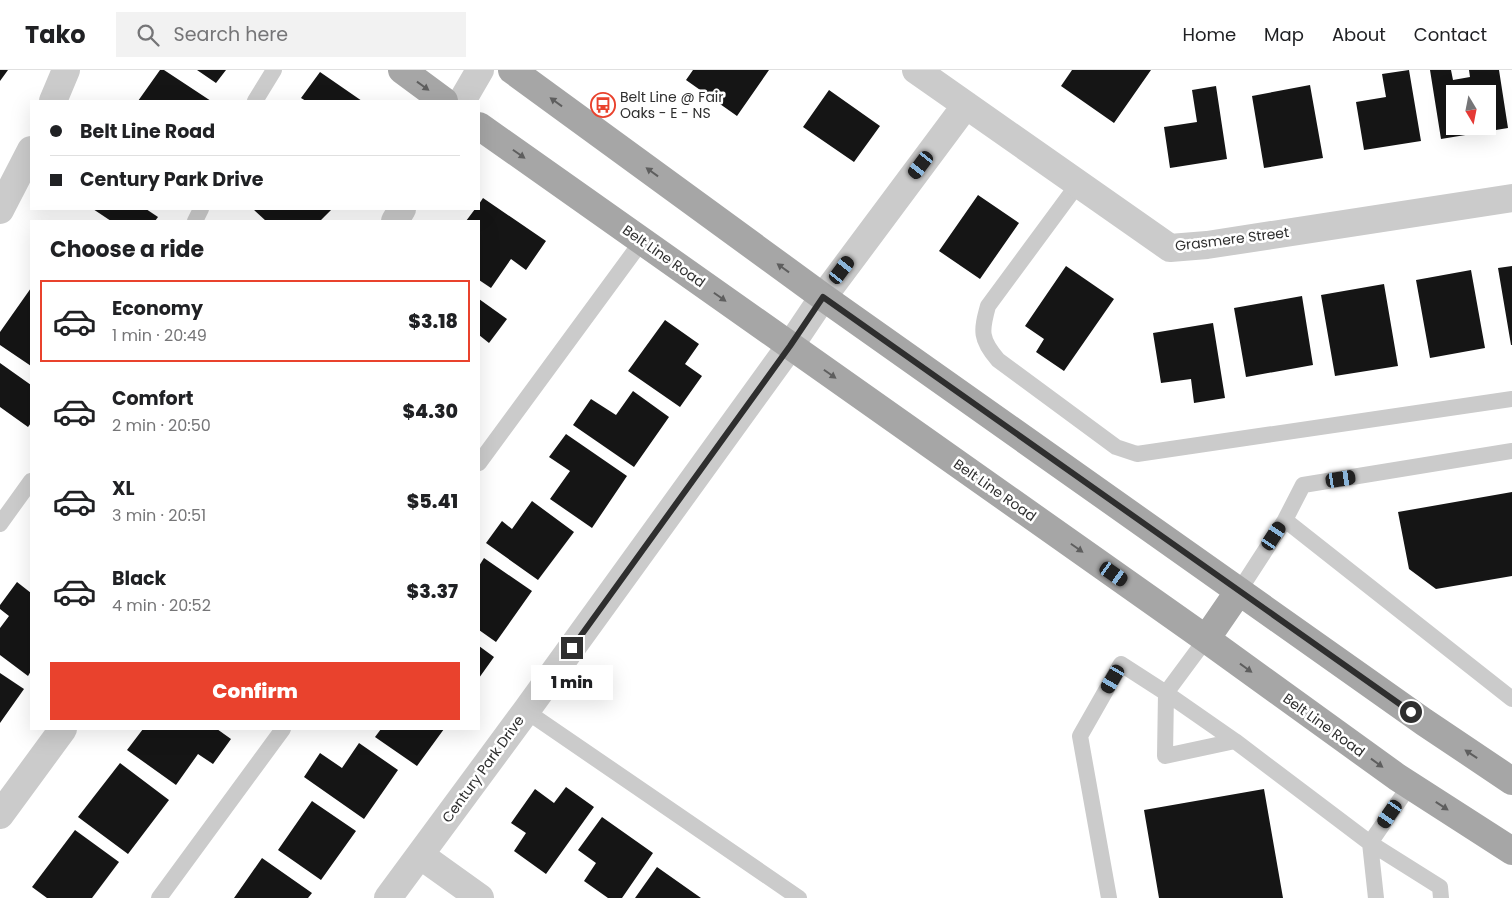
<!DOCTYPE html>
<meta charset="utf-8">
<style>
body{margin:0;font-family:Poppins,sans-serif;background:#f2f2f2;color:#202124;height:100vh;display:flex;flex-direction:column;font-size:19px;white-space:nowrap}
*{box-sizing:border-box;margin:0}
p{font-size:16px;color:#757577}
.icon{flex:none;width:28px;height:28px;fill:none;stroke:currentColor;stroke-width:2;stroke-linecap:round;stroke-linejoin:round}
.map{position:relative;flex:1;overflow:hidden}
.sheet{position:absolute;left:30px;top:150px;width:450px;height:510px;display:flex;flex-direction:column;background:#fff;border-radius:0px;box-shadow:0 5px 20px #0002}
.sheet>*{flex:none}
.guide{position:absolute;left:30px;top:30px;width:450px;height:110px;border-radius:0px;box-shadow:0 5px 20px #0002;display:grid;align-content:center;height:110px;padding:0 20px;background:#fff}
.needle{width:32px;rotate:170deg}
.controls{position:absolute;left:1446px;top:15px;display:grid;gap:10px}
.controls a{display:grid;place-items:center;width:50px;height:50px;border-radius:0px;background:#fff;box-shadow:0 5px 20px #0002;font-size:25px}
.end{position:absolute;width:22px;height:22px;margin:-11px;border:6px solid #2e2e2e;background:#fff;box-shadow:0 0 0 2px #fff}
.from{border-radius:50%}
.bubble{position:absolute;height:35px;border-radius:0px;background:#fff;box-shadow:0 5px 20px #0002;font-size:16px;font-weight:800;line-height:35px;text-align:center}
.car{position:absolute;width:15px;height:30px;margin:-15px -8px;border-radius:6px;box-shadow:0 0 4px 1px #0007;background:linear-gradient(#222 24%,#8ab4d8 0 40%,#222 0 76%,#8ab4d8 0 86%,#222 0)}
.guide b{display:flex;align-items:center;gap:18px;height:48px;font-size:19px}
.guide b+b{border-top:1px solid #e0e0e0}
.guide i{width:12px;height:12px;background:#202124}
ul{padding:0;list-style:none}
li{display:flex;align-items:center;gap:15px;height:82px;margin:0 10px 8px;padding:0 10px;border:2px solid transparent;border-radius:0px}
li div{flex:1}
li b{display:block;font-size:19px}
li em{font-style:normal;font-weight:800}
li.selected{border-color:#e9422d}
li>.icon{width:45px;height:45px;stroke-width:1.5}
h2{padding:0 20px;font-size:22px;line-height:60px}
.cta{display:flex;gap:10px;margin-top:auto;padding:10px 20px}
.cta a{flex:1;height:58px;border-radius:0px;background:#e9422d;color:#fff;font-size:20px;font-weight:800;line-height:58px;text-align:center}
header{display:flex;align-items:center;gap:30px;box-sizing:border-box;height:70px;padding:0 25px;background:#fff;border-bottom:1px solid #e0e0e0}
header strong{font-size:24px}
nav{display:flex;gap:28px;margin-inline-start:auto;font-size:18px}
.search{width:350px;height:45px;background:#f2f2f2;display:flex;align-items:center;gap:12px;box-sizing:border-box;padding:0 18px;border-radius:0px;color:#757577;font-size:19px}
.map>svg:first-child{display:block}
</style>
<header>
<strong>Tako</strong>
<div class="search"><svg class="icon" aria-label="search" viewBox="0 0 24 24"><circle cx="10" cy="10" r="6"/><path d="M15 15l6 6"/></svg>Search here</div>
<nav><a>Home</a><a>Map</a><a>About</a><a>Contact</a></nav>
</header>
<div class="map">
<svg width="1512" height="828" viewBox="0 0 1512 828">
<rect width="100%" height="100%" fill="#fff"/>
<path fill="#151515" fill-rule="evenodd" d="M 0,0 L 8,0 L 0,11 Z
M 160,0 L 164,0 L 211,31 L 138,31 Z
M 197,0 L 226,0 L 216,13 Z
M 693,0 L 769,0 L 737,46 L 686,10 Z
M 1072,0 L 1151,0 L 1114,53 L 1061,16 Z
M 1409,0 L 1421,71 L 1364,80 L 1356,32 L 1386,27 L 1382,4 Z
M 1430,0 L 1451,0 L 1453,10 L 1470,7 L 1469,0 L 1499,0 L 1508,58 L 1441,69 ZM 1455,24 L 1488,24 L 1488,56 L 1455,56 Z
M 320,2 L 362,31 L 306,31 L 301,28 Z
M 1310,15 L 1323,88 L 1264,98 L 1252,26 Z
M 1216,16 L 1227,89 L 1170,98 L 1164,57 L 1197,52 L 1192,20 Z
M 829,20 L 880,56 L 854,92 L 803,57 Z
M 978,125 L 1019,153 L 980,209 L 939,181 Z
M 483,128 L 546,171 L 526,200 L 511,189 L 491,218 L 479,210 L 479,151 L 466,151 L 475,139 L 479,139 L 479,134 Z
M 93,139 L 146,139 L 158,147 L 155,151 L 111,151 Z
M 253,139 L 332,139 L 320,151 L 266,151 Z
M 1066,196 L 1114,229 L 1064,301 L 1036,282 L 1044,269 L 1025,256 Z
M 1512,196 L 1512,275 L 1511,275 L 1498,198 Z
M 1471,200 L 1485,278 L 1430,288 L 1416,210 Z
M 1384,214 L 1398,296 L 1335,306 L 1321,225 Z
M 31,218 L 31,296 L 0,275 L 0,262 Z
M 1302,226 L 1313,295 L 1246,307 L 1234,238 Z
M 479,229 L 507,249 L 489,273 L 479,265 Z
M 665,250 L 699,274 L 685,294 L 702,306 L 680,337 L 628,301 Z
M 1213,253 L 1225,328 L 1194,333 L 1191,309 L 1161,313 L 1153,263 Z
M 0,293 L 31,315 L 31,353 L 28,357 L 0,337 Z
M 633,321 L 669,347 L 634,397 L 573,355 L 591,329 L 616,345 Z
M 566,364 L 627,406 L 592,458 L 550,429 L 570,401 L 549,387 Z
M 1512,422 L 1512,506 L 1436,519 L 1409,499 L 1398,442 Z
M 532,431 L 574,462 L 538,510 L 486,473 L 502,451 L 512,459 Z
M 484,488 L 532,521 L 496,572 L 479,560 L 479,496 Z
M 17,512 L 31,523 L 31,601 L 28,606 L 0,585 L 0,558 L 9,546 L 0,539 L 0,535 Z
M 479,576 L 494,587 L 479,608 Z
M 0,603 L 24,619 L 0,653 Z
M 143,659 L 217,659 L 231,669 L 213,694 L 198,684 L 176,715 L 127,680 Z
M 381,659 L 444,659 L 417,696 L 375,667 Z
M 359,673 L 398,700 L 364,749 L 304,707 L 320,683 L 342,698 Z
M 120,693 L 169,730 L 128,784 L 78,747 Z
M 566,717 L 594,737 L 546,804 L 514,781 L 526,763 L 511,753 L 535,719 L 554,733 Z
M 1264,719 L 1283,828 L 1159,828 L 1144,740 Z
M 312,731 L 356,761 L 321,810 L 278,780 Z
M 602,747 L 653,783 L 622,828 L 608,828 L 584,811 L 596,793 L 578,780 Z
M 75,760 L 119,792 L 92,828 L 47,828 L 32,817 Z
M 262,788 L 312,823 L 308,828 L 234,828 Z
M 657,797 L 701,828 L 635,828 Z"/>
<g fill="none" stroke-linecap="round" stroke-linejoin="round">
<path stroke="#cbcbcb" stroke-width="16" d="M 255,31 L 274,0
M 1078,114 L 988,236 C 981,261 980,269 998,290 L 1116,377 L 1137,384 L 1512,329
M 195,151 L 201,139
M 479,393 L 642,171
M 1285,450 L 1303,415 L 1512,381
M 0,454 L 31,411
M 1239,521 L 1285,450 L 1512,629
M 1206,569 L 1166,623 L 1235,671 L 1370,773 L 1440,817 L 1441,828
M 526,641 L 799,828
M 159,828 L 283,659
M 1109,828 L 1080,666 L 1121,594 L 1166,623 L 1165,686 L 1235,671
M 1376,828 L 1370,773 L 1410,715"/>
<path stroke="#cbcbcb" stroke-width="28" d="M 916,0 L 1170,178 L 1207,175 L 1512,128
M 53,31 L 66,0
M 462,31 L 480,0
M 0,140 L 31,80
M 395,151 L 402,139
M 0,745 L 63,659
M 420,785 L 480,828
M 388,828 L 526,641 L 790,276 L 823,227 L 966,35"/>
<path stroke="#a6a6a6" stroke-width="28" d="M 402,0 L 444,31
M 512,0 L 823,227 L 1424,652 L 1512,711
M 479,56 L 1206,569 L 1397,707 L 1512,781
M 1206,569 L 1239,521"/>
</g>
<defs><path id="oneway-solid" d="M-6-.8H1V-3.2L6.5 0L1 3.2V.8H-6Z" transform="scale(1.25)"/></defs>
<g fill="#5e5e5e">
<use href="#oneway-solid" transform="translate(423 16) rotate(36)"/>
<use href="#oneway-solid" transform="translate(556 32) rotate(-144)"/>
<use href="#oneway-solid" transform="translate(519 84) rotate(35)"/>
<use href="#oneway-solid" transform="translate(652 102) rotate(-144)"/>
<use href="#oneway-solid" transform="translate(783 198) rotate(-144)"/>
<use href="#oneway-solid" transform="translate(720 227) rotate(35)"/>
<use href="#oneway-solid" transform="translate(830 304) rotate(35)"/>
<use href="#oneway-solid" transform="translate(1077 478) rotate(35)"/>
<use href="#oneway-solid" transform="translate(1246 598) rotate(36)"/>
<use href="#oneway-solid" transform="translate(1471 684) rotate(-146)"/>
<use href="#oneway-solid" transform="translate(1377 693) rotate(36)"/>
<use href="#oneway-solid" transform="translate(1442 736) rotate(33)"/>
</g>
<g fill="none" stroke-linecap="round" stroke-linejoin="round">
<path stroke="#2e2e2e" stroke-width="6" d="M 572,578 L 790,276 L 823,227 L 1411,642"/>
</g>
<defs>
<symbol id="bus-ring" viewBox="-11 -11 22 22"><circle r="9.5" fill="#fff" stroke="#e9422d" stroke-width="1.5"/><path d="M-5-6H5V4H4V6H2V4H-2V6H-4V4H-5ZM-3.5-4V0h7V-4ZM-3.5 1.2v1.5H-2V1.2ZM2 1.2v1.5H3.5V1.2Z" fill="#e9422d"/></symbol>
</defs>
<g fill-rule="evenodd">
<use href="#bus-ring" x="589" y="21" width="28" height="28"/>
</g>
<g text-anchor="middle" stroke-width="5" stroke-linejoin="round" paint-order="stroke">
<g font-size="14" fill="#2e2e2e" stroke="#fff" text-anchor="start">
<text x="620" y="32">Belt Line @ Fair<tspan x="620" dy="16">Oaks - E - NS</tspan></text>
</g>
<g font-size="14" fill="#2e2e2e" stroke="#fff">
<text transform="translate(1232 169) rotate(-7)" y="5">Grasmere Street</text>
<text transform="translate(664 186) rotate(35)" y="5">Belt Line Road</text>
<text transform="translate(995 420) rotate(35)" y="5">Belt Line Road</text>
<text transform="translate(1324 655) rotate(36)" y="5">Belt Line Road</text>
<text transform="translate(483 699) rotate(-54)" y="5">Century Park Drive</text>
</g>
</g>
</svg>
<div class="controls">
<a><svg class="needle" viewBox="-14 -14 28 28"><path d="M0-13l5 13h-10z" fill="#e53935"/><path d="M0 13l5-13h-10z" fill="#757577"/></svg></a>
</div>
<i class="end from" style="left:1411px;top:642px"></i>
<i class="end" style="left:572px;top:578px"></i>
<div class="bubble" style="left:531px;top:595px;width:82px">1 min</div>
<i class="car" style="left:921px;top:95px;rotate:217deg"></i>
<i class="car" style="left:842px;top:200px;rotate:37deg"></i>
<i class="car" style="left:1341px;top:409px;rotate:81deg"></i>
<i class="car" style="left:1274px;top:466px;rotate:33deg"></i>
<i class="car" style="left:1114px;top:504px;rotate:125deg"></i>
<i class="car" style="left:1113px;top:609px;rotate:210deg"></i>
<i class="car" style="left:1390px;top:744px;rotate:215deg"></i>
<div class="guide">
<b><i class="from"></i>Belt Line Road</b>
<b><i></i>Century Park Drive</b>
</div>
<section class="sheet">
<h2>Choose a ride</h2>
<ul>
<li class="selected"><svg class="icon" aria-label="car" viewBox="0 0 24 24"><path d="M5 17H2v-5l4-1 3-4h7l3 4 3 1v5h-3M9 17h6M6 11h13"/><circle cx="7" cy="17" r="2"/><circle cx="17" cy="17" r="2"/></svg><div><b>Economy</b><p>1 min · 20:49</p></div><em>$3.18</em></li>
<li><svg class="icon" aria-label="car" viewBox="0 0 24 24"><path d="M5 17H2v-5l4-1 3-4h7l3 4 3 1v5h-3M9 17h6M6 11h13"/><circle cx="7" cy="17" r="2"/><circle cx="17" cy="17" r="2"/></svg><div><b>Comfort</b><p>2 min · 20:50</p></div><em>$4.30</em></li>
<li><svg class="icon" aria-label="car" viewBox="0 0 24 24"><path d="M5 17H2v-5l4-1 3-4h7l3 4 3 1v5h-3M9 17h6M6 11h13"/><circle cx="7" cy="17" r="2"/><circle cx="17" cy="17" r="2"/></svg><div><b>XL</b><p>3 min · 20:51</p></div><em>$5.41</em></li>
<li><svg class="icon" aria-label="car" viewBox="0 0 24 24"><path d="M5 17H2v-5l4-1 3-4h7l3 4 3 1v5h-3M9 17h6M6 11h13"/><circle cx="7" cy="17" r="2"/><circle cx="17" cy="17" r="2"/></svg><div><b>Black</b><p>4 min · 20:52</p></div><em>$3.37</em></li>
</ul>
<div class="cta"><a>Confirm</a></div>
</section>
</div>
